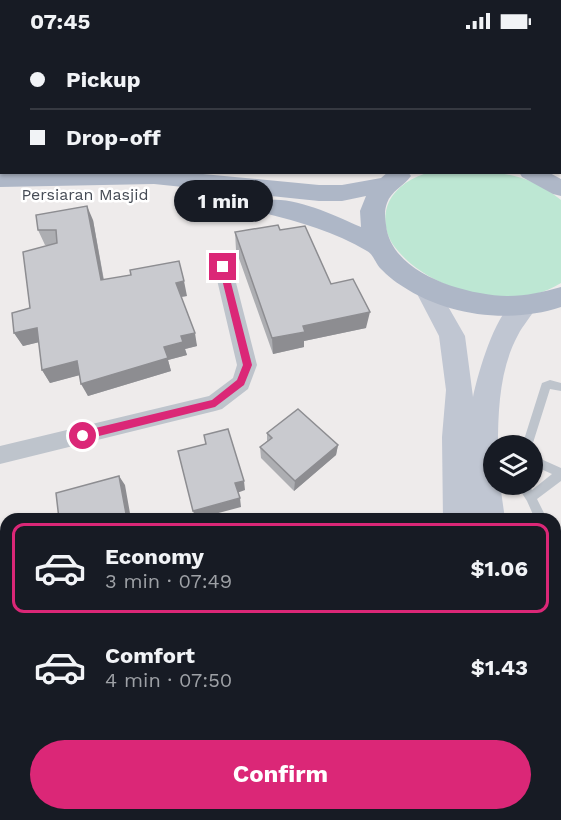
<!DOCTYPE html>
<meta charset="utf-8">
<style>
body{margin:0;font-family:"Work Sans",sans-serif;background:#20242c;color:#f1f3f6;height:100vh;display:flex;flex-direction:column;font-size:22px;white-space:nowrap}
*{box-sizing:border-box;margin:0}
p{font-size:20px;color:#9ea1a6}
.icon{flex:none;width:33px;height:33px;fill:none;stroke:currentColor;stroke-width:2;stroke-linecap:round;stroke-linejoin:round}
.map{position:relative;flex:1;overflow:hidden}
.details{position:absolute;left:0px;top:471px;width:561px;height:308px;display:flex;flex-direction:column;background:#171b24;border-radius:18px 18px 0 0;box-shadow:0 2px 4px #0004}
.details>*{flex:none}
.banner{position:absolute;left:0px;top:0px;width:561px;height:132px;box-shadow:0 2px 4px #0004;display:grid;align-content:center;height:132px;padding:0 30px;background:#171b24}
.fabs{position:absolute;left:483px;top:393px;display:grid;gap:12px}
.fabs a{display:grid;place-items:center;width:60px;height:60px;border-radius:50%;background:#171b24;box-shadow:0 2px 4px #0004;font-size:30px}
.end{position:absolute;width:27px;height:27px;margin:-14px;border:8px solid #db2777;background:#fff;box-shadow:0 0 0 3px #fff}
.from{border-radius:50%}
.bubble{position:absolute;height:42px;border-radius:21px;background:#171b24;box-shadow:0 2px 4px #0004;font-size:20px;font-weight:700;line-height:42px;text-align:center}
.banner b{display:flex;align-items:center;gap:21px;height:57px;font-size:22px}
.banner b+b{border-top:2px solid #363941}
.banner i{width:15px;height:15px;background:#f1f3f6}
ul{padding:10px 0 0;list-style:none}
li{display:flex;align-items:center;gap:18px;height:90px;margin:0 12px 9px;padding:0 18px;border:3px solid transparent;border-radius:12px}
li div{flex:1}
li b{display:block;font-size:22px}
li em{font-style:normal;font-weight:700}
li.on{border-color:#db2777}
li>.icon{width:54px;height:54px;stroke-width:1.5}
.cta{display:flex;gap:12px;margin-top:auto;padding:12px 30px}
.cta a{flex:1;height:69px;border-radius:36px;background:#db2777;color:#fff;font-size:24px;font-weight:700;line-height:69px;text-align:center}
.status{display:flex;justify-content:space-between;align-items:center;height:42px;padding:0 30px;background:#171b24;direction:ltr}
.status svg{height:16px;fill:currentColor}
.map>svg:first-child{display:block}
</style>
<div class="status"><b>07:45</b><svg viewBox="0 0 49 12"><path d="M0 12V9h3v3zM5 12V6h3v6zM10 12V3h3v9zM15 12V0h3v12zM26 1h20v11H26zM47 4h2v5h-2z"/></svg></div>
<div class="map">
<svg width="561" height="778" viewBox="0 0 561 778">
<rect width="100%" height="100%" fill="#eeebeb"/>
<path fill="#bde7d3" d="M 0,0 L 458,0 L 459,1 L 2,2 L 0,119 Z
M 427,131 C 480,131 516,122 561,158 L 561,241 C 513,272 427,249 394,204 C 386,193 383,178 387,165 C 393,147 410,136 427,131 Z"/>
<path fill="#90c5df" d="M 0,0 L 302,0 L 2,2 L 1,55 Z"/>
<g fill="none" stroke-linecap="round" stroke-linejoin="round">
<path fill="#bec4cc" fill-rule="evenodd" d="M 449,0 L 456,0 L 458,2 L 450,2 Z
M 520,0 L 526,0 L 527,2 L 521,2 Z
M 551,0 L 557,0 L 558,2 L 552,2 Z
M 560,9 L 561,9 L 561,15 L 560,14 Z
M 550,338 L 561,341 L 561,349 L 550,347 L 532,404 L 522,404 L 541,344 L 542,341 Z
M 532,413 L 561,426 L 561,439 L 537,457 L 547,477 L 535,477 L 527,459 L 516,442 L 528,442 L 532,448 L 552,432 L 532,423 Z
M 555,504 L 559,506 L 561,510 L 561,531 L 557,529 L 555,525 Z"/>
<path fill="#bec4cc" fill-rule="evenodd" d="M 223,219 L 229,221 L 232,225 L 257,323 L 248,347 L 222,367 L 215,369 L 0,422 L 0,404 L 209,354 L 233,336 L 237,323 L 214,225 L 217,221 Z"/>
<path fill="#c0c6d2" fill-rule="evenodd" d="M 426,237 L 434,240 L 465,294 L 473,355 C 477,335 498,257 523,256 C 525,256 531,258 533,259 L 536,265 C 531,275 523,283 518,293 C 500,326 498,367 498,404 L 494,404 L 494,442 L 500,442 L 505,477 L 443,477 L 442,395 L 446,348 L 439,294 L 414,246 L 418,240 Z
M 555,673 L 561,675 L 561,726 L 555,724 Z
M 555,754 L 561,757 L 561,778 L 529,778 L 528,772 L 555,772 Z"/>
<path fill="#aeb7c7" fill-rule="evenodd" d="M 466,0 L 484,0 L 485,2 L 467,2 Z
M 182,130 L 319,143 L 342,143 L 381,136 L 388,130 L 408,130 L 411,134 C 404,144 391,149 387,161 C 384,169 385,175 386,183 C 391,232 466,253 507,254 C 526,254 543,250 561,245 L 561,265 C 510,282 447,274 402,244 C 395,240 387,233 381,227 C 375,221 374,213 367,209 C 335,190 300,180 264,171 L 261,165 L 264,159 C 291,152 336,174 361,185 L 360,169 L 366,154 L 342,159 L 319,159 L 154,142 L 0,145 L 0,131 Z
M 519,130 L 548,130 L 561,137 L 561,154 L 553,152 L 522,135 Z"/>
</g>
<path fill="#adaeb2" d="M 93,178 L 104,238 L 187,254 L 181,255 L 197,304 L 185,307 L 187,313 L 168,318 L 171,329 L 88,354 L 79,333 L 50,341 L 42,328 L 39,300 L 23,304 L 14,291 L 30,266 L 52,203 L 45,203 L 38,188 Z
M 280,188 L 331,242 L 366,286 L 304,299 L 304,305 L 273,312 L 236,208 L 235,190 Z
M 267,391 L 338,403 L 336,413 L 294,449 L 261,416 L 260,405 L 267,399 Z"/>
<path fill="#8d8d91" d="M 87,164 L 93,178 L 106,252 L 101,238 Z
M 184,239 L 187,254 L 180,255 L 176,241 Z
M 370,270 L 366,286 L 304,299 L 304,305 L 273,312 L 272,296 L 303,284 Z
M 37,286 L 44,299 L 23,304 L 14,291 Z
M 195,291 L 197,304 L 185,307 L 187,313 L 168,318 L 171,329 L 88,354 L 81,342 L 164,305 L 181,294 Z
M 77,319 L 84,332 L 50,341 L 42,328 Z
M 338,403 L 336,413 L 294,449 L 295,439 Z
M 119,434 L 125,443 L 131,477 L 127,477 Z
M 244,439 L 245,448 L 237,451 L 235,441 Z
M 240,456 L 241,465 L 196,477 L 193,469 Z"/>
<path fill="#c9cacf" stroke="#8d8d91" stroke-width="1.5" d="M 87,164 L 101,238 L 131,233 L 130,228 L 179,219 L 184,239 L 176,241 L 195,291 L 181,294 L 183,300 L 164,305 L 168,316 L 81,342 L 77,319 L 42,328 L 37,286 L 14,291 L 12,271 L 30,266 L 23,210 L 57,201 L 56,188 L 38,188 L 36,173 Z
M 278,183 L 280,188 L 305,184 L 331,242 L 353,237 L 370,270 L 303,284 L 305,290 L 272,296 L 235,190 Z
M 298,367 L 338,403 L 295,439 L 260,405 L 272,396 L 267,391 Z
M 228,387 L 244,439 L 235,441 L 240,456 L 193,469 L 178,409 L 206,402 L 204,393 Z
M 119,434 L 127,477 L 59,477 L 56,451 Z"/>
<path fill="#db2777" d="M 223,222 L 227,225 L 252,323 L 244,343 L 215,365 L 83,398 L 80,397 L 80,391 L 83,389 L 212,358 L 237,338 L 243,323 L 219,225 Z"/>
<g text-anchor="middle" stroke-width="5" stroke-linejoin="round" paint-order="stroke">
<g font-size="16" fill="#464c56" stroke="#fff">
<text x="85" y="158">Persiaran Masjid</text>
</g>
</g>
</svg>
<div class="fabs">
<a><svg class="icon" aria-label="layers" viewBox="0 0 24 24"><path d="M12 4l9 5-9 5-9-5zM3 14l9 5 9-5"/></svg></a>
</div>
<i class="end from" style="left:83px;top:394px"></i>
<i class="end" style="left:223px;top:225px"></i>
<div class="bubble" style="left:174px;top:138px;width:99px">1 min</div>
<div class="banner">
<b><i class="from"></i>Pickup</b>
<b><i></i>Drop-off</b>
</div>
<section class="details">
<ul>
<li class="on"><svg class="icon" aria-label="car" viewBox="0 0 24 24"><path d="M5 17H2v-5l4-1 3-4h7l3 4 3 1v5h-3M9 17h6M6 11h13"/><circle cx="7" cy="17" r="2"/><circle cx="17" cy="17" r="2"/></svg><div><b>Economy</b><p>3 min · 07:49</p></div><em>$1.06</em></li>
<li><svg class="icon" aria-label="car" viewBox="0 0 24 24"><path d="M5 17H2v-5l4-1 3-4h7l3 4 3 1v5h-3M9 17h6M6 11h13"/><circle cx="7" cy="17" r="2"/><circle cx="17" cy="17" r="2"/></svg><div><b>Comfort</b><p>4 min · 07:50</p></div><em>$1.43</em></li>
</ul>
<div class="cta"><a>Confirm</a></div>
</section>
</div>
